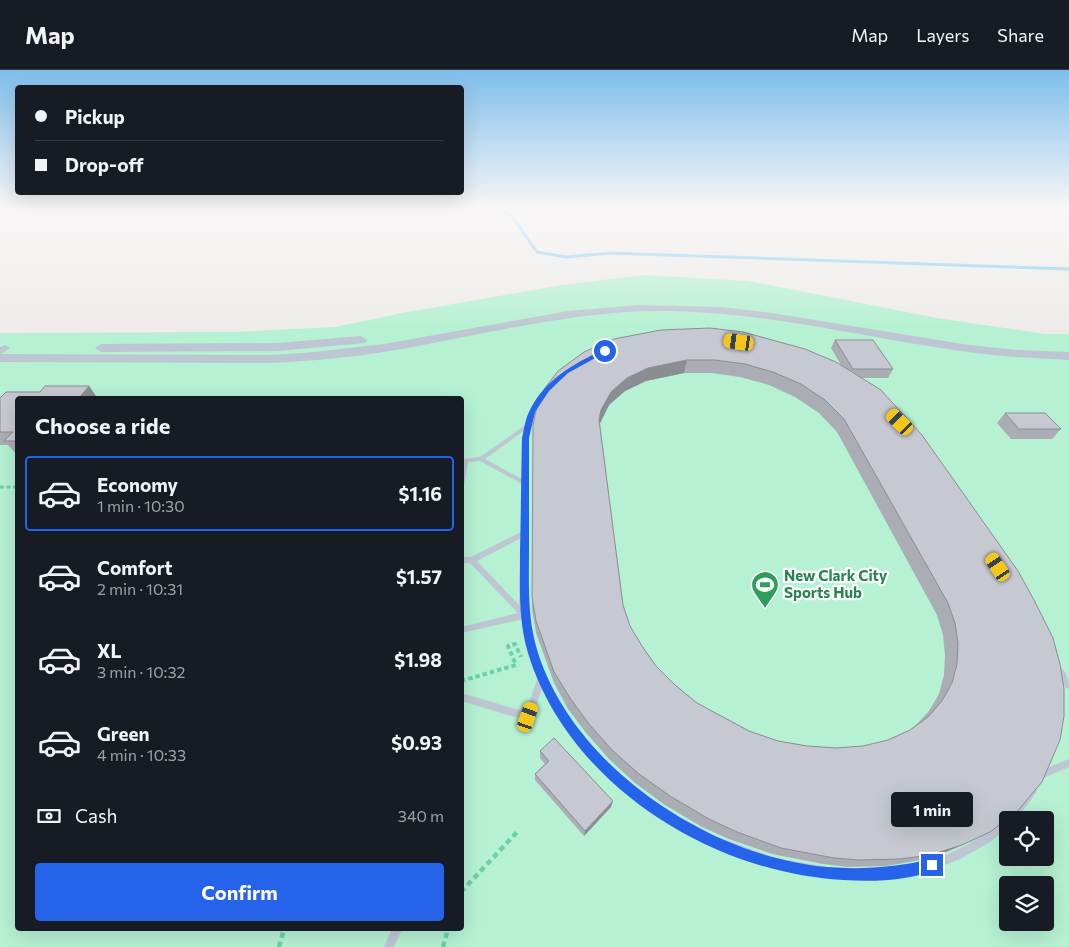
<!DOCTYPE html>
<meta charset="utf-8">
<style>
body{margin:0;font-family:Commissioner,sans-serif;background:#242831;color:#f1f3f6;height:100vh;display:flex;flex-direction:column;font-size:19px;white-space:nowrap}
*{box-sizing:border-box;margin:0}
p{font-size:16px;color:#9ea1a6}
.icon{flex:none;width:28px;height:28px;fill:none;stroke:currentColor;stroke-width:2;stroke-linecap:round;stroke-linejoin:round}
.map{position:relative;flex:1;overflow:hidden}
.drawer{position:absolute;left:15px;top:326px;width:449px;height:535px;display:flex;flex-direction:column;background:#171b24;border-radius:5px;box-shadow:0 5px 20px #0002}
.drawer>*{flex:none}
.hud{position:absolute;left:15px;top:15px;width:449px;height:110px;border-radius:5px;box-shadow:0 5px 20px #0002;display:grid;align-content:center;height:110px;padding:0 20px;background:#171b24}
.tools{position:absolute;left:999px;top:741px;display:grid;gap:10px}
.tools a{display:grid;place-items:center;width:55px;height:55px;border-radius:5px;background:#171b24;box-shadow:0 5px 20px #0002;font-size:25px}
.end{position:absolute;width:22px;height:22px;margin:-11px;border:6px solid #2563eb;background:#fff;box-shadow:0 0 0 2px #fff}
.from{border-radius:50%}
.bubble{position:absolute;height:35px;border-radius:5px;background:#171b24;box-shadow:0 5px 20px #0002;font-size:16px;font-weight:700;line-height:35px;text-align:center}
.car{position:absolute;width:15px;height:30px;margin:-15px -8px;border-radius:6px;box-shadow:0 0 4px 1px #0007;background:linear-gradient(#f5c518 24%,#345 0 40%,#f5c518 0 76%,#345 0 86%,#f5c518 0)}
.hud b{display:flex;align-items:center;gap:18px;height:48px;font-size:19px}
.hud b+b{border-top:1px solid #363941}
.hud i{width:12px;height:12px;background:#f1f3f6}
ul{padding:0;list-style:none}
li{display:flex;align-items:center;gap:15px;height:75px;margin:0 10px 8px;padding:0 10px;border:2px solid transparent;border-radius:5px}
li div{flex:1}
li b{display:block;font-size:19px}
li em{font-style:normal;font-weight:700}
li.active{border-color:#2563eb}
li>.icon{width:45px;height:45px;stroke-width:1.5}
h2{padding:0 20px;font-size:22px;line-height:60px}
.pay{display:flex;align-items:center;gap:12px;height:55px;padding:0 20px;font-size:19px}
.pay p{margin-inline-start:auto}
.primary-button{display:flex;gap:10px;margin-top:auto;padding:10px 20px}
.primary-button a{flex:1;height:58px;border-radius:5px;background:#2563eb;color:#fff;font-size:20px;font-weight:700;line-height:58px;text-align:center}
header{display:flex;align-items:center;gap:30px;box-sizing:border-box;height:70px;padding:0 25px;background:#171b24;border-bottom:1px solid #363941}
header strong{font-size:24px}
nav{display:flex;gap:28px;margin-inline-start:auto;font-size:18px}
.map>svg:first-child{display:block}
</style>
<header>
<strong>Map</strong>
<nav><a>Map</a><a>Layers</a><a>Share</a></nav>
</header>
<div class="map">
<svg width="1069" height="877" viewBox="0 0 1069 877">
<rect width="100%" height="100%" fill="#efebeb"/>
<path fill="#b5f1d2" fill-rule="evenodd" d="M 644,205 L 749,211 L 937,248 L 1045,264 L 1069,264 L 1069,877 L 0,877 L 0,263 L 236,262 L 335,257 L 402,243 L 562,215 ZM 18,329 L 461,329 L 461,859 L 18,859 ZM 1008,750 L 1045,750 L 1045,788 L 1008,788 ZM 1008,815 L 1045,815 L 1045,852 L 1008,852 Z"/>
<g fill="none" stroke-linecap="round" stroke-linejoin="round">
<path stroke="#7fcdf1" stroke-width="3" d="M 473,137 L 497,139 L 512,146 L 537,182 L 566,187 L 610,183 L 1069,199"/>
<path stroke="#6bd1a9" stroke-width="3" stroke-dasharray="4 2.5" stroke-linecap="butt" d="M 0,417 L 18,417"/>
<path stroke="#6bd1a9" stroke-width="4" stroke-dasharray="4.5 3" stroke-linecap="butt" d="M 461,611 L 516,595 L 508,576 L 515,574 L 521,587"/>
<path stroke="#6bd1a9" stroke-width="4.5" stroke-dasharray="5.5 4" stroke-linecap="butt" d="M 461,822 L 518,761
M 279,877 L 284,859
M 443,877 L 448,859"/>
<path fill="#bdc6d2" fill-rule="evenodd" d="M 543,322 L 546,324 L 535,342 L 529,368 L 527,534 L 540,594 L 568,647 L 609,695 L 660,736 L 717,767 L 776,788 L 839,799 L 899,797 L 914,795 L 943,786 L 967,775 L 980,767 L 1006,748 L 1030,717 L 1033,716 L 1036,717 L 1037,720 L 1036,723 L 1016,750 L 1008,750 L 1008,758 L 987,774 L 960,789 L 943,796 L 914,804 L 899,807 L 839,809 L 776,798 L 711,775 L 654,742 L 603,702 L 562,653 L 543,616 L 531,650 L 528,651 L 461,631 L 461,623 L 526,642 L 538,607 L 532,595 L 523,549 L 461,563 L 461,557 L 518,543 L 470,493 L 461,493 L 461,487 L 471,487 L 521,462 L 522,414 L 480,391 L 468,392 L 464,415 L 461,417 L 461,395 L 463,389 L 480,387 L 527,354 L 529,342 L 541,323 ZM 525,360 L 523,368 L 522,409 L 485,389 ZM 521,468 L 519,534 L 520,536 L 477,491 Z
M 1058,596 C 1067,601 1069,609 1069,619 L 1066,618 L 1055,603 L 1054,600 L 1055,597 Z
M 1069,689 L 1069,697 L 1041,709 L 1038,708 L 1037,705 L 1038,702 Z
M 392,859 L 402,859 L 394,877 L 384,877 Z"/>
<path fill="#bdc6d2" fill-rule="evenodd" d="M 5,275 L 10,278 L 0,285 L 0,277 Z"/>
<path fill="#bdc6d2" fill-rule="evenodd" d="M 637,235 L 722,237 L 772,243 L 969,275 L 1019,280 L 1069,282 L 1069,290 C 1035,288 1002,287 968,282 C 869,269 772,243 672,241 C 574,239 480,266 384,282 C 346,288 309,291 271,293 L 0,292 L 0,284 L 271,285 L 304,283 L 384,274 L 568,241 Z
M 361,266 L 367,270 L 365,273 L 278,281 L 101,282 L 95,278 L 101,274 L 278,273 Z"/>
</g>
<path fill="#abadb5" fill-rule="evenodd" d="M 851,137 L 873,137 L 868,141 Z
M 835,270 L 893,299 L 888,308 L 861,308 L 1018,501 L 962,775 L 946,782 L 915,791 L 886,796 L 848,797 L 823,794 L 772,784 L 729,769 L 702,757 L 665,735 L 635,713 L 609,689 L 587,664 L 568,639 L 554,613 L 536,563 L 532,539 L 533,355 L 584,282 L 841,295 L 831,278 ZM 684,303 L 712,303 L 740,307 L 769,315 L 795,327 L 819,343 L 837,362 L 937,545 L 943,565 L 945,585 L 944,605 L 939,624 L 929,641 L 917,654 L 910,660 L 888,670 L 863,676 L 836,678 L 807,676 L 778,671 L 749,661 L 697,633 L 675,615 L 656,596 L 642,576 L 630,556 L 623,535 L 600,354 L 609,335 L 625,321 L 646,311 Z
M 89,316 L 98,329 L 18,329 L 18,384 L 16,384 L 8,375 L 0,375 L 0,328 Z
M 1005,343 L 1061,359 L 1052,369 L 1011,369 L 997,353 Z
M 540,681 L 611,737 L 584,766 L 535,710 L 535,704 L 545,694 L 540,688 Z"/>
<path fill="#8b8d93" d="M 687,290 L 684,303 L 646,311 L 625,321 L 609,335 L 600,353 L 599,350 L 601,340 L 611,322 L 627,308 L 648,298 Z
M 89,316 L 98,329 L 78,329 Z
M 613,731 L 611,737 L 584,766 L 585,761 Z
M 962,775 L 946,782 L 915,791 L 930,785 Z"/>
<path fill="#c7c9d2" stroke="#8b8d93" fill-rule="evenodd" d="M 710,258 L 743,262 L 805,279 L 836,292 L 881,320 L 922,365 L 1018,501 L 1034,530 L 1053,568 L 1060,594 L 1064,619 L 1064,646 L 1060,670 L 1042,712 L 1016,743 L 990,762 L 962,775 L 930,785 L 900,789 L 860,790 L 834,788 L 781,778 L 737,762 L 709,749 L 670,726 L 639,704 L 612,680 L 589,654 L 570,628 L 554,602 L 536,551 L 532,527 L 533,355 L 538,331 L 545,318 L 558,301 L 584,282 L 614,269 L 661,260 ZM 687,290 L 715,290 L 745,294 L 773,302 L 801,314 L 825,330 L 844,349 L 948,533 L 955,553 L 958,573 L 957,594 L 952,613 L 942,631 L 928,647 L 910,660 L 888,670 L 863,676 L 836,678 L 807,676 L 778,671 L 749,661 L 697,633 L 675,615 L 656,596 L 642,576 L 630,556 L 623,535 L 599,350 L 601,340 L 611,322 L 627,308 L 648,298 Z
M 835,270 L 873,270 L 893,299 L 853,299 Z
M 45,316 L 89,316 L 78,329 L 18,329 L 18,371 L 4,371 L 13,362 L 0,362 L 0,328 L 6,322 L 40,322 Z
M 1005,343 L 1045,343 L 1061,359 L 1019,359 Z
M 554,668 L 613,731 L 585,761 L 535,704 L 549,691 L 540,681 Z"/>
<linearGradient id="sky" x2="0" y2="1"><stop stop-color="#7ebeec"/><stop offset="0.53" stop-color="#f8f6f6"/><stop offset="1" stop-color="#f8f6f6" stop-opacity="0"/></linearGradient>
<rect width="1069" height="260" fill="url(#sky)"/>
<path fill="#2563eb" d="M 603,280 L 608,281 L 568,303 L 549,321 L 535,342 L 529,368 C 529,405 529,441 529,478 C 529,514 527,549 538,583 C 575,698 710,787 827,797 C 863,800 897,797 932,789 L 937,791 L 938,795 L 937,799 C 908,811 874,812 843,810 C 711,803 568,714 528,583 C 518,549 520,516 520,482 C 521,444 521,406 522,368 C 524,360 525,350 529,342 C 544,310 573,294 603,280 Z"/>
<defs>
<symbol id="stadium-pin" viewBox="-11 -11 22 30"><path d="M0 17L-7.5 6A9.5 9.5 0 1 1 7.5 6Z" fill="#2e9e5b" stroke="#fff"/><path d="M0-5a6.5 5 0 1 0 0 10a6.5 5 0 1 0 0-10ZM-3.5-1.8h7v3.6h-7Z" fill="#fff"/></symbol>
</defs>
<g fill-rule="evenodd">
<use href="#stadium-pin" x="749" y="499" width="32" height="43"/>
</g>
<g text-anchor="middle" stroke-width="4.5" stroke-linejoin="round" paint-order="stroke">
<g font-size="15" font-weight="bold" fill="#27864d" stroke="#fff" text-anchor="start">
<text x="784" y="511">New Clark City<tspan x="784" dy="17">Sports Hub</tspan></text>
</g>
</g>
</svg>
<div class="tools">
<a><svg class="icon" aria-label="locate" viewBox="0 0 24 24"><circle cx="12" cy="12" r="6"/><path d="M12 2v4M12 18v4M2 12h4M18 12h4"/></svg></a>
<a><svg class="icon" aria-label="layers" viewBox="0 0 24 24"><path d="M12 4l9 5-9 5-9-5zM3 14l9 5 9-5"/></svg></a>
</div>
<i class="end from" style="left:605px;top:281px"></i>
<i class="end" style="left:932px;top:795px"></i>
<div class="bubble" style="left:891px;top:722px;width:82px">1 min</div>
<i class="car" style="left:739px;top:272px;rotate:278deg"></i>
<i class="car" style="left:900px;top:352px;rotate:314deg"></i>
<i class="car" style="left:998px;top:497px;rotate:326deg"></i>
<i class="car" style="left:528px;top:647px;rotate:19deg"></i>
<div class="hud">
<b><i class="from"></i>Pickup</b>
<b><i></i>Drop-off</b>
</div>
<section class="drawer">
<h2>Choose a ride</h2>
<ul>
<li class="active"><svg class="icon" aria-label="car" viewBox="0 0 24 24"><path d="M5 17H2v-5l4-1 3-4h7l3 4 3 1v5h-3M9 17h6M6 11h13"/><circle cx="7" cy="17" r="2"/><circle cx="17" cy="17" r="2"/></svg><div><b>Economy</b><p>1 min · 10:30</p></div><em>$1.16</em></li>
<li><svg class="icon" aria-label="car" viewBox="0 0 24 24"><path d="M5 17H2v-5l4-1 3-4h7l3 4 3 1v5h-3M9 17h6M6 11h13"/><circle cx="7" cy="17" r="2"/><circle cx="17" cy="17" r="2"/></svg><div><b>Comfort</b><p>2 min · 10:31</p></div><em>$1.57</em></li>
<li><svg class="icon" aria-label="car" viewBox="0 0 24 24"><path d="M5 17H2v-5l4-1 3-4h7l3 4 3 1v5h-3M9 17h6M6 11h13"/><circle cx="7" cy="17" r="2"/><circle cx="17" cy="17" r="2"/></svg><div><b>XL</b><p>3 min · 10:32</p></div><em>$1.98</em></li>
<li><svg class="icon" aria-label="car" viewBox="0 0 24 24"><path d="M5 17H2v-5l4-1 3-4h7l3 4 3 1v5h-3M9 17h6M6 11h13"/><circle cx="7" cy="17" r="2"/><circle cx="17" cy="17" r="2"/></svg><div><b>Green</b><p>4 min · 10:33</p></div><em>$0.93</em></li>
</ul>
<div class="pay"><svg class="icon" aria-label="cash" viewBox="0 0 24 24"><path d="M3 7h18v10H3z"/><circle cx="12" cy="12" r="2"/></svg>Cash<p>340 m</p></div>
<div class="primary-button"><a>Confirm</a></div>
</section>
</div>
